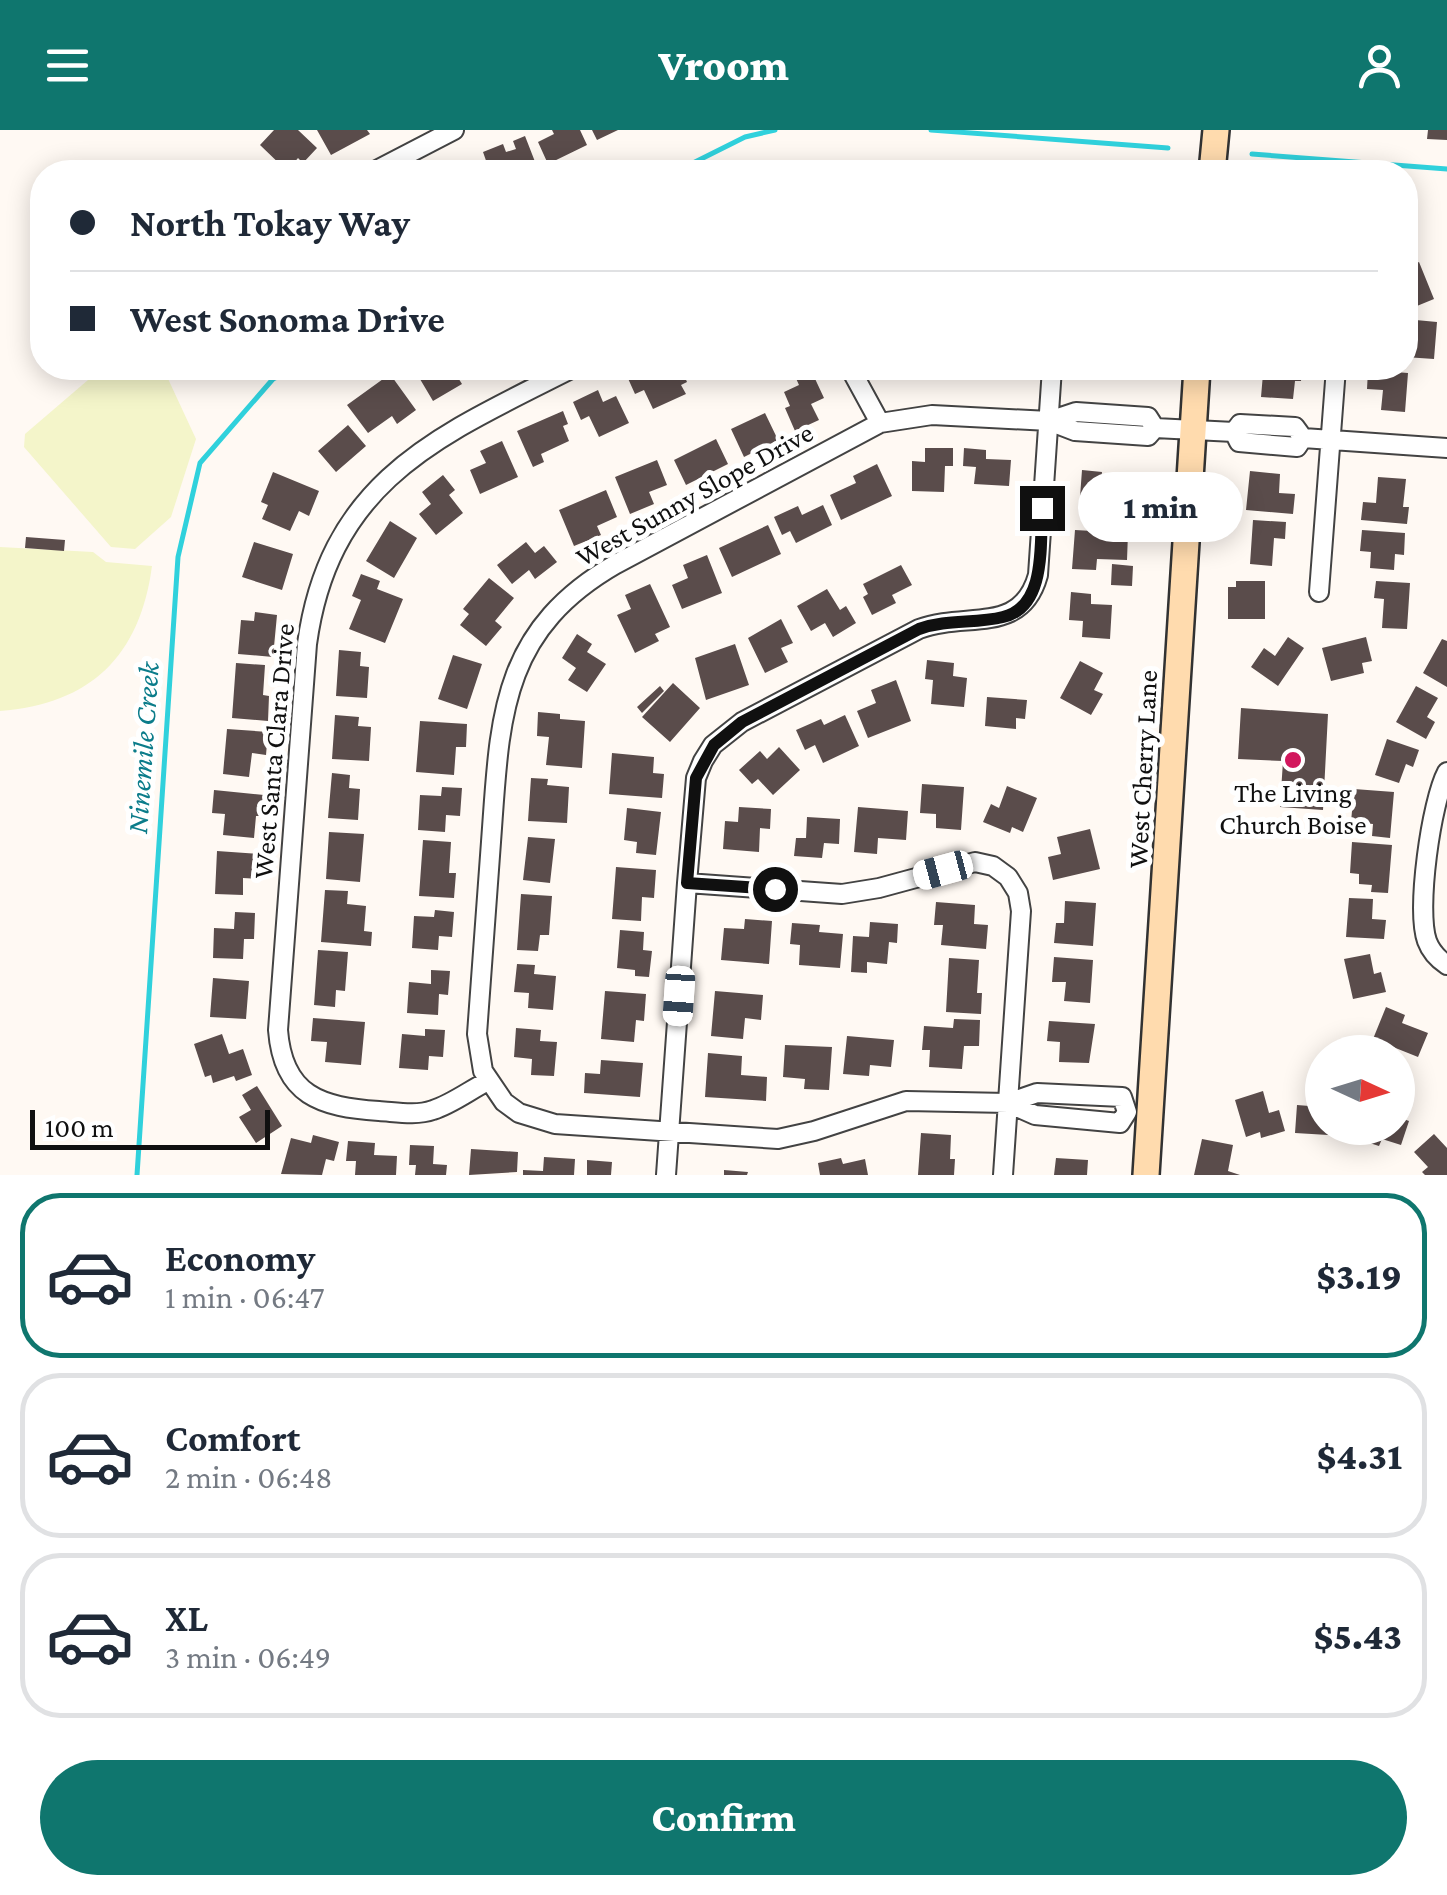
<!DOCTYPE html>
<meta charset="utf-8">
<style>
body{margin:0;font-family:"Crimson Pro",serif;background:#f2f2f3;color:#1f2937;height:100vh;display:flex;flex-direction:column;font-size:38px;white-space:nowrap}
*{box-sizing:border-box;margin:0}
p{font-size:32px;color:#747a83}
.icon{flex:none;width:55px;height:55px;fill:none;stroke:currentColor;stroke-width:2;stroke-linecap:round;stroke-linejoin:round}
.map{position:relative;height:1045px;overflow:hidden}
.drawer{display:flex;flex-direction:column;background:#fff;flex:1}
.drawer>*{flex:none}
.banner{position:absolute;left:30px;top:30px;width:1388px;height:220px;border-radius:40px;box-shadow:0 5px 25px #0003;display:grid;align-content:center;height:220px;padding:0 40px;background:#fff}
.needle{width:65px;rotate:94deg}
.controls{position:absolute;left:1305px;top:905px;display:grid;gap:20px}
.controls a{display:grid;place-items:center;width:110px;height:110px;border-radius:50%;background:#fff;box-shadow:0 5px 25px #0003;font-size:50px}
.scale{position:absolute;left:30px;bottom:25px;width:240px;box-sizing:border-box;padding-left:10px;border:5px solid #101010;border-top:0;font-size:28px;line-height:35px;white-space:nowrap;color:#101010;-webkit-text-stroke:8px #fff;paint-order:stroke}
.end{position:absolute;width:45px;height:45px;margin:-22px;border:12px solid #101010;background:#fff;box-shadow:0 0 0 5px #fff}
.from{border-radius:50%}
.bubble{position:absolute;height:70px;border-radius:35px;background:#fff;box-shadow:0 5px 25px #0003;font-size:32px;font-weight:800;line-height:70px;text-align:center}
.car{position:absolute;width:30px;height:60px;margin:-30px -15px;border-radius:12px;box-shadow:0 0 8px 2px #0007;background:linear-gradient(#fff 24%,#345 0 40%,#fff 0 76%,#345 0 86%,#fff 0)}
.banner b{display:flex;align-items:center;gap:35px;height:95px;font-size:38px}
.banner b+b{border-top:2px solid #e0e1e3}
.banner i{width:25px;height:25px;background:#1f2937}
ul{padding:18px 0 0;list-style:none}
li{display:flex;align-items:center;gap:30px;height:165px;margin:0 20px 15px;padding:0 20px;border:5px solid #e0e1e3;border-radius:40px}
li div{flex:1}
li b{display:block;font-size:38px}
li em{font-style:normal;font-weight:800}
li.selected{border-color:#0f766e}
li>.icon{width:90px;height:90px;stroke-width:1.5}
.action{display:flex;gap:20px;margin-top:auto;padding:20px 40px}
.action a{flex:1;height:115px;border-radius:60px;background:#0f766e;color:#fff;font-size:40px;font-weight:800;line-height:115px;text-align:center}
header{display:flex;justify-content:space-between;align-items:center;height:130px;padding:0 40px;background:#0f766e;color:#fff;font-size:45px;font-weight:800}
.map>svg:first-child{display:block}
</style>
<header><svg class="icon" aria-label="menu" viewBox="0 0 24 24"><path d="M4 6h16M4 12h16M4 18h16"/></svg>Vroom<svg class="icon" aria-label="person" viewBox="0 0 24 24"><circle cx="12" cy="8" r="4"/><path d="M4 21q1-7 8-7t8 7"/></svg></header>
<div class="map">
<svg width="1447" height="1045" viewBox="0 0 1447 1045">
<rect width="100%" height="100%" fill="#fff9f3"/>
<path fill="#f4f5ca" d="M 102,238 L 163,238 L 196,309 L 171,387 L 135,419 L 111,417 L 24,317 L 25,304 Z
M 0,417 L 93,422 L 106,432 L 152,436 C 140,526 91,574 0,581 Z"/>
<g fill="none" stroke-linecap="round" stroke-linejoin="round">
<path stroke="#30d1dc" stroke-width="5" d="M 931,0 L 1168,18
M 1252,24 L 1447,39
M 675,42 L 745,7 L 775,0
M 137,1045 L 178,427 L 200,333 L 273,249 L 296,238"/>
</g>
<path fill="#5a4c4b" d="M 274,0 L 298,0 L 317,18 L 303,33 L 298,28 L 287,41 L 260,15 Z
M 317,0 L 367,0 L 370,4 L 331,25 Z
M 552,0 L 580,0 L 587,15 L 548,34 L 538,12 L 554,4 Z
M 592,0 L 618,0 L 597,10 Z
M 1428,0 L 1447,0 L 1447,10 L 1427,9 Z
M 525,6 L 539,42 L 501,42 L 499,39 L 490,42 L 483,22 L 503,14 L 506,22 L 516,19 L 513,11 Z
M 1419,132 L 1434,169 L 1412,178 L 1405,159 L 1405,138 Z
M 1405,189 L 1437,192 L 1434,229 L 1405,227 Z
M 428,238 L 452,238 L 462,254 L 433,271 L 417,244 Z
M 640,238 L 681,238 L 687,252 L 681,255 L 686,264 L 653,279 L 644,260 L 635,264 L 626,244 Z
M 690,238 L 721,238 L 695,248 Z
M 810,238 L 824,268 L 811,274 L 819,290 L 795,301 L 785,278 L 790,276 L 784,262 L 799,255 L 794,244 Z
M 981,238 L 1003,238 L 1003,246 L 981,244 Z
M 1268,238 L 1302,238 L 1301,251 L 1295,251 L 1293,269 L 1261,267 L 1263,244 L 1267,244 Z
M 1368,240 L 1408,243 L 1405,282 L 1381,280 L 1383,260 L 1367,259 Z
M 390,244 L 416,280 L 397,294 L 392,286 L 368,303 L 347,275 Z
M 598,260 L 603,272 L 616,266 L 629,293 L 599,307 L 589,286 L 581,290 L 573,272 Z
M 563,281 L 568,294 L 563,296 L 569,311 L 541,324 L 544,332 L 533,337 L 517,301 Z
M 765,283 L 778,310 L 744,327 L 731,299 Z
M 348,295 L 366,316 L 336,342 L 318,321 Z
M 716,309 L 728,334 L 686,355 L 674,330 Z
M 502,311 L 518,347 L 480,364 L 470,340 L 486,333 L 480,321 Z
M 925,318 L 953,318 L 953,336 L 945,336 L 944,362 L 912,361 L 912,331 L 925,332 Z
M 964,318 L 986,320 L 986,329 L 1011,330 L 1009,356 L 974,354 L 976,337 L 963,336 Z
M 657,330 L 667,355 L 649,362 L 654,374 L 630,384 L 615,347 Z
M 877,334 L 892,366 L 841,390 L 830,365 L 856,353 L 853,346 Z
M 1082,340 L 1102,342 L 1101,350 L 1127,352 L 1125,386 L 1089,384 L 1090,368 L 1080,367 Z
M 1250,341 L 1280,344 L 1279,363 L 1295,364 L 1293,384 L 1246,380 Z
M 273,342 L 319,361 L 309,386 L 299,381 L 290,401 L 262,389 L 268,375 L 261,372 Z
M 443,345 L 455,360 L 449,365 L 463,383 L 436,405 L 419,384 L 431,374 L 422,362 Z
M 1378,347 L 1406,349 L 1403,377 L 1409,377 L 1407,394 L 1361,390 L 1363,372 L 1376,373 Z
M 606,360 L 617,387 L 597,396 L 601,405 L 574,416 L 559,380 Z
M 823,375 L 832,395 L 796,413 L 790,401 L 782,405 L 774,387 L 798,376 L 802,385 Z
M 1253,390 L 1286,392 L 1285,409 L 1274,408 L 1272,436 L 1250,434 Z
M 390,391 L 417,408 L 394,448 L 366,431 Z
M 768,395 L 781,424 L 732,447 L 719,418 Z
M 1075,400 L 1128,403 L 1127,430 L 1097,429 L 1096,440 L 1072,439 Z
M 1362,400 L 1405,403 L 1404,425 L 1395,424 L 1394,440 L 1370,438 L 1371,422 L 1360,421 Z
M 26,407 L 65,410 L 64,421 L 25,418 Z
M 254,412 L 293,424 L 282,460 L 242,447 Z
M 526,412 L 535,423 L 544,416 L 557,432 L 535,449 L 529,440 L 512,454 L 497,435 Z
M 707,425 L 722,463 L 682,479 L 672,455 L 688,448 L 683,435 Z
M 1112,434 L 1133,436 L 1132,456 L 1111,455 Z
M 901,435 L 912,455 L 892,465 L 896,473 L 872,485 L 863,467 L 868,464 L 863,454 Z
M 361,444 L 380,451 L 377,459 L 403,469 L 385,513 L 349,499 L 361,470 L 352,466 Z
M 489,448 L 514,468 L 495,491 L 502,497 L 486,516 L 460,495 L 469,484 L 463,479 Z
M 1236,451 L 1265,451 L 1265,489 L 1228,489 L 1228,457 L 1236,457 Z
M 1376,451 L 1410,453 L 1407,499 L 1382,498 L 1384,469 L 1374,468 Z
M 650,454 L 670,497 L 655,504 L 659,511 L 635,523 L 617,485 L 631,479 L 625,465 Z
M 827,459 L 840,480 L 846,476 L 856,493 L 833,507 L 825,493 L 811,501 L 797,476 Z
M 1071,462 L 1091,464 L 1091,474 L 1112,475 L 1110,509 L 1082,507 L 1083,491 L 1069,490 Z
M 255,482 L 277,485 L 273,527 L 238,524 L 241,490 L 254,491 Z
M 781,489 L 793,513 L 781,518 L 788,532 L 765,543 L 748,508 Z
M 577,504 L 592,514 L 587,522 L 606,534 L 587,562 L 568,550 L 576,538 L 562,528 Z
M 1288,507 L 1304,518 L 1278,556 L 1251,537 L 1264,518 L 1275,526 Z
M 1366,507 L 1372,531 L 1362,533 L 1364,543 L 1331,551 L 1322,518 Z
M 1442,509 L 1447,511 L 1447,557 L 1423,543 Z
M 735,514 L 749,555 L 706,570 L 695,528 Z
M 339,520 L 361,522 L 360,536 L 369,537 L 367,568 L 336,566 Z
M 453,525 L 482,534 L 467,579 L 438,569 Z
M 927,530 L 954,533 L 953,546 L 967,548 L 964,577 L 931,574 L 933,550 L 925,549 Z
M 1080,531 L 1103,543 L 1094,560 L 1103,564 L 1091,585 L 1060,568 Z
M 236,533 L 265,535 L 263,565 L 269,566 L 268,591 L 232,588 Z
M 896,550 L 911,591 L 868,608 L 857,581 L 876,573 L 871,560 Z
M 673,553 L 700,578 L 670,612 L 642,587 Z
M 660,556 L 664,561 L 642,583 L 637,577 Z
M 1416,556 L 1438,568 L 1427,587 L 1435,592 L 1426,609 L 1396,592 Z
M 987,567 L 1027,570 L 1025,589 L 1016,588 L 1016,599 L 985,596 Z
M 1241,578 L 1328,584 L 1323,680 L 1280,677 L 1283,631 L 1238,629 Z
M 538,582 L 560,584 L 560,589 L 585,591 L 582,638 L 546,635 L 549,607 L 537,606 Z
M 335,585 L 359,587 L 358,596 L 371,597 L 369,631 L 332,629 Z
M 845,585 L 859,616 L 823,633 L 815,615 L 805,620 L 796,600 L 821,589 L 824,595 Z
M 420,591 L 467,594 L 466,617 L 456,617 L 454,645 L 416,642 Z
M 227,599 L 268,602 L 266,625 L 252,623 L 249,647 L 223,644 Z
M 1387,609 L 1419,620 L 1413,637 L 1406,634 L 1399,653 L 1375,645 Z
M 779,617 L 800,640 L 773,665 L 758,649 L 752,654 L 739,640 L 760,621 L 767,629 Z
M 612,623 L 654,627 L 653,643 L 664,644 L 662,668 L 609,664 Z
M 332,643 L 350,645 L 349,658 L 360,659 L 358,690 L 328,688 Z
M 531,648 L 548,649 L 547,655 L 569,657 L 567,693 L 528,691 Z
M 922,654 L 964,657 L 961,700 L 936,698 L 936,684 L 920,683 Z
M 1007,656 L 1037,668 L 1023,702 L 1012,697 L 1010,703 L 983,692 L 991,674 L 999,678 Z
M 442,657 L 462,658 L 460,686 L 446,685 L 445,702 L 418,700 L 420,665 L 441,666 Z
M 1354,659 L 1394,662 L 1390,708 L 1372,706 L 1373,694 L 1351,692 Z
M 214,660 L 264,665 L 261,686 L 256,686 L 254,708 L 223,705 L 225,684 L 212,683 Z
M 739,677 L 771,679 L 770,699 L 760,698 L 759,722 L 723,719 L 725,691 L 738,692 Z
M 858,677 L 908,681 L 906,710 L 878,708 L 877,724 L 854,722 Z
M 627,678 L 661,682 L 656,725 L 636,723 L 637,712 L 624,710 Z
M 807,687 L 840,689 L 839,714 L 824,713 L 822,728 L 794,726 L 796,708 L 806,708 Z
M 1090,699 L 1100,739 L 1053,750 L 1048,727 L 1061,724 L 1057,707 Z
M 329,702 L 364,704 L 360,752 L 326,749 Z
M 528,707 L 555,709 L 550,753 L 523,750 Z
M 423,710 L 451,712 L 449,743 L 456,743 L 454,768 L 419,766 Z
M 1352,712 L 1392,715 L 1388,763 L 1371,762 L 1372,755 L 1359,754 L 1359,744 L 1350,743 Z
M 217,721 L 259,724 L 258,749 L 243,748 L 243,765 L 215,764 Z
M 616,737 L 656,740 L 654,768 L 642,767 L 641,791 L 612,789 Z
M 325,760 L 348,761 L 347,774 L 366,776 L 364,801 L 372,802 L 371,816 L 321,812 Z
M 521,764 L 552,766 L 549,805 L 540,805 L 538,821 L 517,820 Z
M 1349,768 L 1373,769 L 1372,789 L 1386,790 L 1384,809 L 1346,807 Z
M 1065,771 L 1096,773 L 1093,816 L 1054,813 L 1056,793 L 1064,793 Z
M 936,772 L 975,775 L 974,794 L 988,795 L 986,819 L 941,815 L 943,795 L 934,795 Z
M 435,780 L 454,782 L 452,807 L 439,806 L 438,820 L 412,818 L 414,786 L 434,787 Z
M 235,782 L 255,783 L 254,809 L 244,809 L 243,829 L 213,828 L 214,798 L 234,799 Z
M 745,789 L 772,791 L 769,834 L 721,830 L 724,798 L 744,799 Z
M 870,792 L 898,794 L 897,813 L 889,812 L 887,834 L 867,832 L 867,843 L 851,842 L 853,806 L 869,807 Z
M 792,793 L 820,795 L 819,802 L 843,804 L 840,838 L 799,835 L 800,815 L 790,814 Z
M 620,800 L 644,802 L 643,820 L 652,821 L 649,847 L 635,846 L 635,840 L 617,838 Z
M 318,820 L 348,822 L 345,861 L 336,860 L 335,877 L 314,875 Z
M 1370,824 L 1374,844 L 1381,842 L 1386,862 L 1353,869 L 1344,829 Z
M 1054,827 L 1093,830 L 1090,873 L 1064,871 L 1066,852 L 1052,852 Z
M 949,828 L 979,830 L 977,863 L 982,863 L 981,884 L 946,882 Z
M 517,834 L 535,835 L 534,844 L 556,846 L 553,880 L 528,878 L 529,863 L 514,862 Z
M 431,840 L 450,841 L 448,865 L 439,864 L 438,885 L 407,883 L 409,852 L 431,854 Z
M 213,848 L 249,851 L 246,889 L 210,887 Z
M 605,861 L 646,864 L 644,891 L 636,890 L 634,912 L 601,909 Z
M 715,861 L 763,865 L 761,890 L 745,888 L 743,909 L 711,906 Z
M 1386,877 L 1405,885 L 1402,893 L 1428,903 L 1418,927 L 1373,909 Z
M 313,888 L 365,892 L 361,935 L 325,932 L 327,912 L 311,911 Z
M 954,889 L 980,890 L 979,916 L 964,916 L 962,939 L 929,937 L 930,920 L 922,920 L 924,896 L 953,898 Z
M 1049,891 L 1095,894 L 1089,933 L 1059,932 L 1060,912 L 1047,911 Z
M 516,898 L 541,900 L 540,911 L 557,912 L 554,946 L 531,945 L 532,929 L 514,927 Z
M 425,899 L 445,900 L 443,927 L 429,926 L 428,940 L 399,938 L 402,904 L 425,906 Z
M 222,904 L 229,924 L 243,919 L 252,945 L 236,951 L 234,946 L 213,953 L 211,945 L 205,947 L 194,914 Z
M 847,906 L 894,910 L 891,937 L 870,935 L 869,946 L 843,944 Z
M 785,915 L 832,917 L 829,960 L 804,959 L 805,949 L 783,947 Z
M 708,923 L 742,926 L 741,945 L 767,947 L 766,971 L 705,967 Z
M 601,930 L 643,933 L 640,967 L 584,963 L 585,943 L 600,944 Z
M 257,956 L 282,996 L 256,1013 L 239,987 L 251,980 L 242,965 Z
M 1263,961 L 1269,983 L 1279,980 L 1285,1001 L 1261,1008 L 1260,1002 L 1246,1007 L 1235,970 Z
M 1297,975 L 1322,977 L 1322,998 L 1345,998 L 1345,1006 L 1295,1003 Z
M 1398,987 L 1409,991 L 1401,1015 L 1382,1009 L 1379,1016 L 1360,1010 L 1364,998 L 1398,998 Z
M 921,1003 L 951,1005 L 950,1029 L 955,1029 L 954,1045 L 918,1045 Z
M 1434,1004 L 1447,1018 L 1447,1045 L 1425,1045 L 1422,1042 L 1428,1037 L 1414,1022 Z
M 313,1005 L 339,1012 L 334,1031 L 326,1029 L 322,1045 L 281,1044 L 291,1008 L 311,1013 Z
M 1202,1009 L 1233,1015 L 1228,1041 L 1240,1045 L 1194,1045 Z
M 348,1011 L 375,1013 L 374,1025 L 397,1026 L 396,1045 L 355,1045 L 356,1031 L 346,1031 Z
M 410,1015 L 434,1016 L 433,1034 L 447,1035 L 446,1045 L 415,1045 L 416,1035 L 409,1035 Z
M 471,1019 L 518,1022 L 517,1042 L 469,1045 Z
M 544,1027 L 575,1029 L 574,1045 L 523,1045 L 523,1040 L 543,1041 Z
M 841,1028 L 843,1034 L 865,1029 L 868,1045 L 820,1045 L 818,1033 Z
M 1056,1028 L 1088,1030 L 1087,1045 L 1054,1045 Z
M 587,1030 L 612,1032 L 611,1045 L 587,1045 Z
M 724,1040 L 748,1042 L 747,1045 L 724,1045 Z"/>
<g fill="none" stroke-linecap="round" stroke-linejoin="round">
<defs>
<path id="minor" d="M 373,42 L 454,0
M 850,238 L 880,293
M 1155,298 L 1234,302 L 1240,294 L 1295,297 L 1303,308 L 1297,317 L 1239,312 L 1234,302
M 1303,308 L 1447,318
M 1319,462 L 1336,238
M 1447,642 C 1431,672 1416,780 1427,811 C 1431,822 1438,829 1447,835
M 687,753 L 842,764 L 879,758 L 975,732 L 993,736 L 1008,747 L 1018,763 L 1021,781 L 1003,1045
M 488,951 C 470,960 452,974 433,980 C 416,986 396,982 379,981 C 321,977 283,966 278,900 L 307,514 C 330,348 441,305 573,238
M 1008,973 L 1035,985 L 1120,993 L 1127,982 L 1122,967 L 1037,963 L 1008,973 L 906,971 L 814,1001 L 778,1009 L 555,994 L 519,983 L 504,972 L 483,941 L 477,904 C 482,840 486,776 491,712 C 500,591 498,502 616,434 L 880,293 L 932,285 L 1049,291 L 1075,301 L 1148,306 L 1155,298 L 1148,287 L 1076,282 L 1049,291
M 666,1045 L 687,753 L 696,648 L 703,631 L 713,615 L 742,592 L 919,499 C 967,481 1021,506 1038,445 L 1052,238"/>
<path id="secondary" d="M 1212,42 L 1216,0
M 1146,1045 L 1197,238"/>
</defs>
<use href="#minor" stroke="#434343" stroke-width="22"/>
<use href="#secondary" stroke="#323232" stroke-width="30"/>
<use href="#minor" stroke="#fff" stroke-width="18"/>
<use href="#secondary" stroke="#ffdbae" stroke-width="25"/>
</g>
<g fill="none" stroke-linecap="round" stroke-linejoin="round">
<path stroke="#101010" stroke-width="12" d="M 775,759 L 687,753 L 696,648 L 714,615 L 742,592 L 919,499 C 947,489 975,494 1003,487 C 1047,477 1040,412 1042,378"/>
</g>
<circle fill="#d2175d" stroke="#fff" stroke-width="4" cx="1293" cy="630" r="10"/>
<g text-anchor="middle" stroke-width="10" stroke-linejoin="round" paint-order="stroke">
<g font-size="28" fill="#101010" stroke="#fff">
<text transform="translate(694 364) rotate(-29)" y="10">West Sunny Slope Drive</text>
<text transform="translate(273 621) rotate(-85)" y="10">West Santa Clara Drive</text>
<text transform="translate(1142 639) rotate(-87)" y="10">West Cherry Lane</text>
</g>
<g font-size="28" fill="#101010" stroke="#fff">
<text x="1293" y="672">The Living<tspan x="1293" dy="32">Church Boise</tspan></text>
</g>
<g font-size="30" font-style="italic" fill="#0b7c8a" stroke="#fff">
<text transform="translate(143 618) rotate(-86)" y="10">Ninemile Creek</text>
</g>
</g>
</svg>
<div class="controls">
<a><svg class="needle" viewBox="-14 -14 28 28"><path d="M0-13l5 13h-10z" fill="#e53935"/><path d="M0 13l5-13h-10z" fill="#747a83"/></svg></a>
</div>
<div class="scale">100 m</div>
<i class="end from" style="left:775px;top:759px"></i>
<i class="end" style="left:1042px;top:378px"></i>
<div class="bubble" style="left:1078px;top:342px;width:165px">1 min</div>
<i class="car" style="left:943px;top:740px;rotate:255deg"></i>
<i class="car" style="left:679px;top:866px;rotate:184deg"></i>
<div class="banner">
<b><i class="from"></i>North Tokay Way</b>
<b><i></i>West Sonoma Drive</b>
</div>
</div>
<section class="drawer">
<ul>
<li class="selected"><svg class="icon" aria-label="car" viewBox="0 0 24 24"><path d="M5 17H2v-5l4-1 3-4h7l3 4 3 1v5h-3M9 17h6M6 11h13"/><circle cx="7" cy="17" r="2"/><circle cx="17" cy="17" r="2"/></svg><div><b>Economy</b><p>1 min · 06:47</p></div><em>$3.19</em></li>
<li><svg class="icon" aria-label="car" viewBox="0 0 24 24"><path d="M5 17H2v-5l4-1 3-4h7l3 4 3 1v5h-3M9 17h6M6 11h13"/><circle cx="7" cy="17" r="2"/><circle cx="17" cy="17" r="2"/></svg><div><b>Comfort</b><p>2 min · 06:48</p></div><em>$4.31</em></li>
<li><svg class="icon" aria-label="car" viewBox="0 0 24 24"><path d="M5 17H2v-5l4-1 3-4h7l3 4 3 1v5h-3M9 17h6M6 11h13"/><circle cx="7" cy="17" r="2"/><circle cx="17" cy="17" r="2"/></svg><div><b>XL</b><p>3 min · 06:49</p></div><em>$5.43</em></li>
</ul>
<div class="action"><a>Confirm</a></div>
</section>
